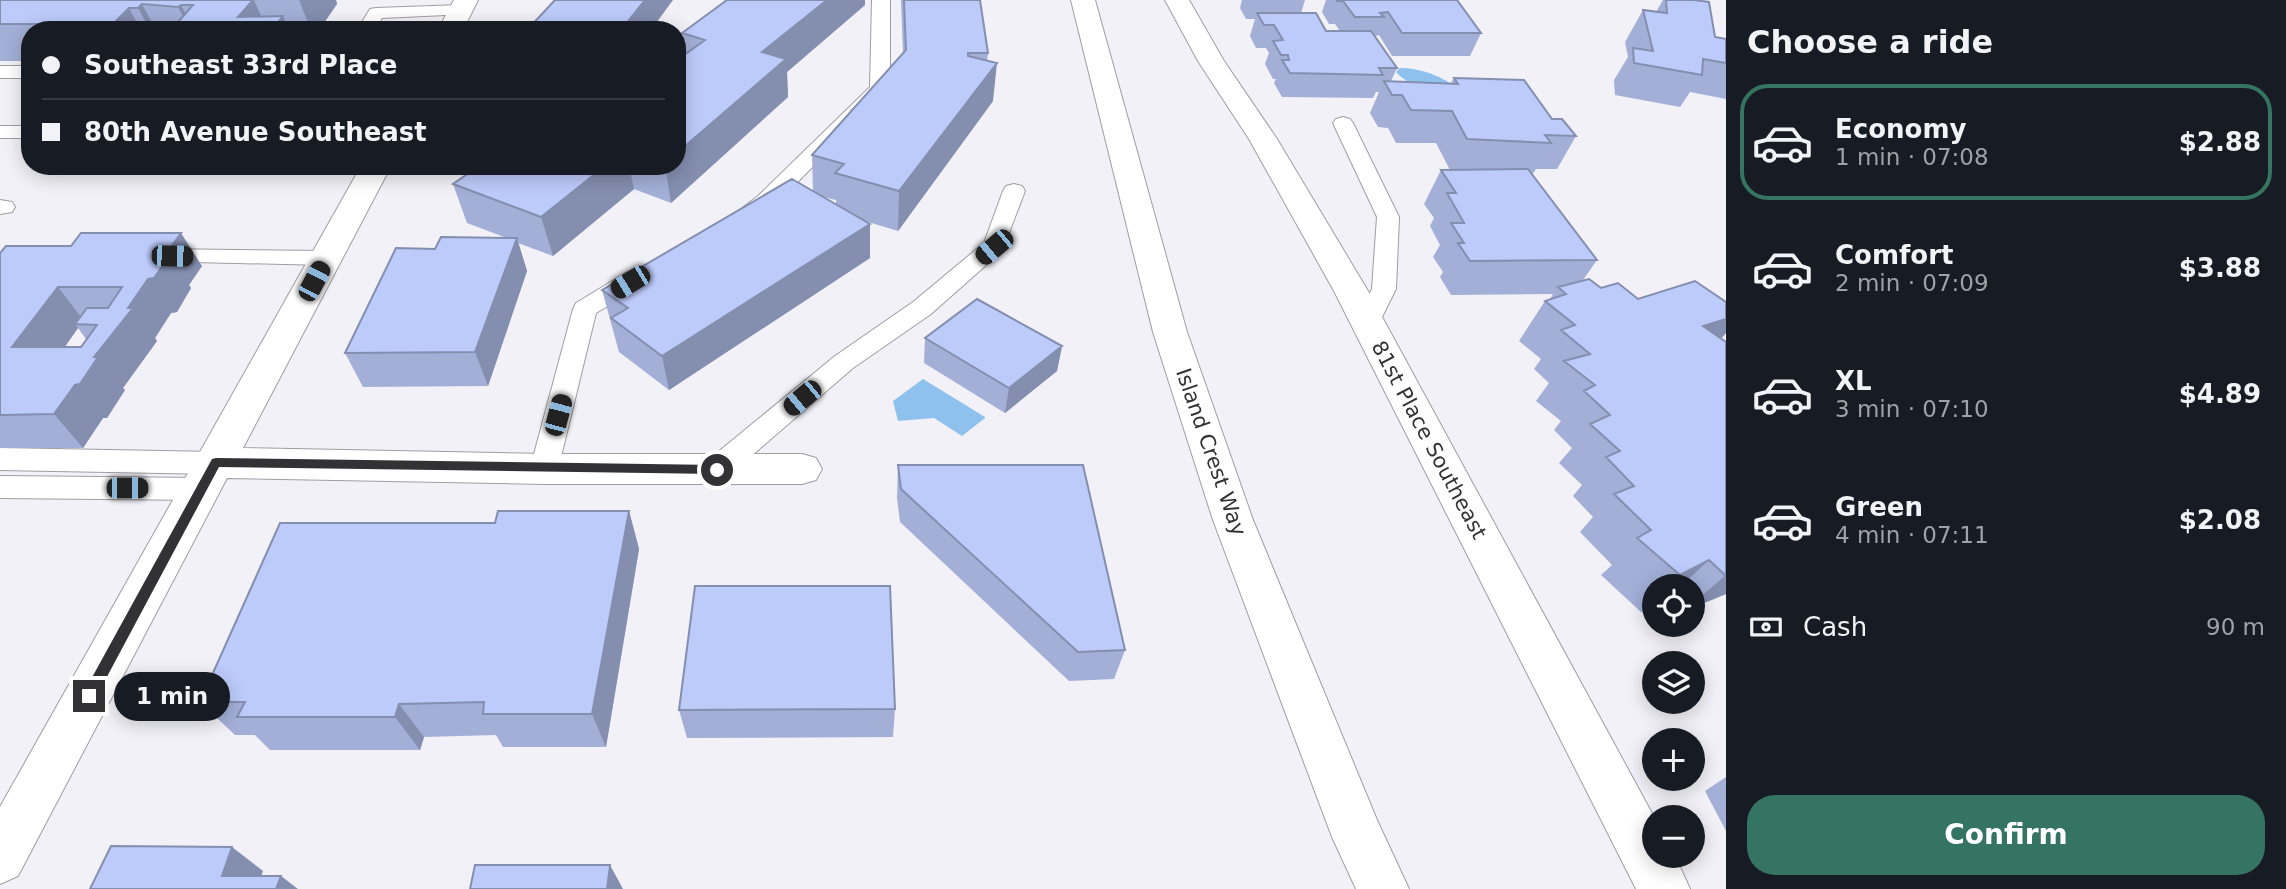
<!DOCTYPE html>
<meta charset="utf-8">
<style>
body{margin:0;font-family:"DejaVu Sans",sans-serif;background:#242831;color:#f1f3f6;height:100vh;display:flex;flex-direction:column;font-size:26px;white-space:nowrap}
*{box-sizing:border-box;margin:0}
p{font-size:23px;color:#9ea1a6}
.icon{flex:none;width:38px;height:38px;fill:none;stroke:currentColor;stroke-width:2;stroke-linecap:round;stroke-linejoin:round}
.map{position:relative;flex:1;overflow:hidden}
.drawer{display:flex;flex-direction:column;background:#171b24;width:560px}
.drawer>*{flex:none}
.hud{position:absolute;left:21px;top:21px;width:665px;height:154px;border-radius:28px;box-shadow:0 4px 18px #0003;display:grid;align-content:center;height:154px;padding:0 21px;background:#171b24}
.tools{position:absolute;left:1642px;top:574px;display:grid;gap:14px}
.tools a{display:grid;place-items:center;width:63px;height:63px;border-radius:50%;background:#171b24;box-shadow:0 4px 18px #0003;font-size:35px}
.end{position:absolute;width:32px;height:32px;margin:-16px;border:9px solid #323134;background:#fff;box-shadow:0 0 0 4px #fff}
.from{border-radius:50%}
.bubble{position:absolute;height:49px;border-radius:24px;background:#171b24;box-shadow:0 4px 18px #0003;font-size:23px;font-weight:700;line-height:49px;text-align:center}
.car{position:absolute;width:21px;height:42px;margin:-21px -10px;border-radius:9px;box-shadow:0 0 5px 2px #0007;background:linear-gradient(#222 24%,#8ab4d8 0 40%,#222 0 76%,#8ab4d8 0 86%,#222 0)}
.hud b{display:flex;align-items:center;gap:24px;height:66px;font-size:26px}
.hud b+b{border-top:2px solid #363941}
.hud i{width:18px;height:18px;background:#f1f3f6}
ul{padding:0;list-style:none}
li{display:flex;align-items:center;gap:21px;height:116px;margin:0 14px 10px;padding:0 7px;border:4px solid transparent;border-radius:28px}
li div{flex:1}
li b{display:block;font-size:26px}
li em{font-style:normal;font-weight:700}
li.on{border-color:#357462}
li>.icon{width:63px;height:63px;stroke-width:1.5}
h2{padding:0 21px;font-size:32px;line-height:84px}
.pay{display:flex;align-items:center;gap:18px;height:77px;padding:0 21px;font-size:26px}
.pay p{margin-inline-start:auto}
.action{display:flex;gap:14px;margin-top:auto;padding:14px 21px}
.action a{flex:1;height:80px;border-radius:28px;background:#357462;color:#fff;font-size:28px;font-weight:700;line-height:80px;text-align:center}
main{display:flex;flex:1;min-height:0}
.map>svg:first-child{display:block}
</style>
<main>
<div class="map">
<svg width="1726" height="889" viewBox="0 0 1726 889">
<rect width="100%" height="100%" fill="#f2f1f7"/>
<path fill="#8fc1ef" d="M 1400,68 C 1420,68 1444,76 1459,90 C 1436,88 1412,90 1396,72 Z
M 923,379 L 985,417 L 985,418 L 962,436 L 934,418 L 898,421 L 893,401 Z"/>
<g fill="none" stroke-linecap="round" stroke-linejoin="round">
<defs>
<path id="lane" d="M 735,0 L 754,0 L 684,63 L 677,65 L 677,49 Z
M 872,0 L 890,0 L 890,88 L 774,206 L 760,214 L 744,214 L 741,209 L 758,196 L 870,87 Z
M 461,5 L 467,6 L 470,10 L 467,14 L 382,18 L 375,30 L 357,30 L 370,9 L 376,8 Z
M 0,66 L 30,66 L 30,78 L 0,78 Z
M 1343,117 L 1350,119 L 1353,123 L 1399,217 L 1396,289 L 1376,329 L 1367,332 L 1358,329 L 1354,323 L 1372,289 L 1377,217 L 1333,123 L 1336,119 Z
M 0,126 L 30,126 L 30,138 L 0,138 Z
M 1014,184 L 1022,186 L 1025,191 L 1002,251 L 931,314 L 853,368 L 727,477 L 717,480 L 707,477 L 703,469 L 707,461 L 835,356 L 913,302 L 984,243 L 1003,191 L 1006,186 Z
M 0,200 L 12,202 L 15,207 L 12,212 L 0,214 Z
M 158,249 L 326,251 L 334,253 L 338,258 L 334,263 L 326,265 L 150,261 L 146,256 L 150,251 Z
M 636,270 L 645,272 L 648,278 L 645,284 L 596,313 L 558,469 L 554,477 L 544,480 L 534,477 L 530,469 L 573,309 L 576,303 L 627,272 Z
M 0,448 L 216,452 L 226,455 L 230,463 L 226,471 L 216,474 L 0,470 Z
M 0,476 L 203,478 L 213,481 L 218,489 L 213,497 L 203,500 L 0,498 Z"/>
<path id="street" d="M 454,0 L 478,0 L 463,30 L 438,30 Z
M 1165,0 L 1189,0 L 1224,61 L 1277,139 L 1368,291 L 1654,817 L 1654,856 L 1675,856 L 1690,889 L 1636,889 L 1334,291 L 1249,139 L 1198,61 Z
M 361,166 L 391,166 L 243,448 L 544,454 L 802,454 L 816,458 L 822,469 L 816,480 L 802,484 L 544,484 L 227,478 L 18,876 L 0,884 L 0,807 Z"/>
<path id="secondary" d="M 1071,0 L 1095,0 L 1187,332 L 1253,520 L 1377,820 L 1409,889 L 1356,889 L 1332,837 L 1213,520 L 1153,332 Z"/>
</defs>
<use href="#lane" stroke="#9f9da3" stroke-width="2"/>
<use href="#street" stroke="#9f9da3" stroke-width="2"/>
<use href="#secondary" stroke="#9f9da3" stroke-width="2"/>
<use href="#lane" fill="#fff" fill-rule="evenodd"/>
<use href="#street" fill="#fff" fill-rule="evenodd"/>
<use href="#secondary" fill="#fff" fill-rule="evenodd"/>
</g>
<path fill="#a3afd7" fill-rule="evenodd" d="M 0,0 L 336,0 L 337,4 L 319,30 L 30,30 L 30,61 L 0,61 Z
M 901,0 L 980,0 L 988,53 L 987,61 L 993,101 L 898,231 L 865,221 L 870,224 L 870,258 L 669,390 L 619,352 L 602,290 L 813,191 L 812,155 L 903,53 ZM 823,197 L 836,200 L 836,204 Z
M 1242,0 L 1457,0 L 1481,33 L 1470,56 L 1392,56 L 1379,35 L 1376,36 L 1376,38 L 1397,68 L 1391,81 L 1451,83 L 1454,78 L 1552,119 L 1576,136 L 1557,169 L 1536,169 L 1532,175 L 1597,260 L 1583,280 L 1601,288 L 1638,299 L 1726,302 L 1726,333 L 1721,339 L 1726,342 L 1726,594 L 1692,608 L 1692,586 L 1654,586 L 1654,605 L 1641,612 L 1601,575 L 1612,565 L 1580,532 L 1593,517 L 1573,496 L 1582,485 L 1559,463 L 1572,448 L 1554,430 L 1561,421 L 1536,401 L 1549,383 L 1534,369 L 1541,359 L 1519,341 L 1545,301 L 1550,299 L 1553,294 L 1451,295 L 1440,277 L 1443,272 L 1433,257 L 1440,245 L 1430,226 L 1434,218 L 1424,204 L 1441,170 L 1450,170 L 1436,143 L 1396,143 L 1388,128 L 1378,127 L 1370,113 L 1379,92 L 1376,92 L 1373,98 L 1282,97 L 1274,83 L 1276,79 L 1273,79 L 1265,64 L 1269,53 L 1266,48 L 1256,48 L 1250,36 L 1255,19 L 1246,19 L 1240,8 ZM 1305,0 L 1326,0 L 1322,12 L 1329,24 L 1335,24 L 1340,31 L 1326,31 L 1301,13 Z
M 1663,0 L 1694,0 L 1715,37 L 1726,39 L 1726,99 L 1690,92 L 1680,107 L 1615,95 L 1614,80 L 1628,57 L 1625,42 L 1643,10 L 1656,12 Z
M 865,5 L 787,72 L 788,97 L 671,203 L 634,189 L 553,256 L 518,243 L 527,271 L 488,386 L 363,387 L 345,353 L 435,249 L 504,237 L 467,223 L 453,184 L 479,166 L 677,166 L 685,54 L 682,33 Z
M 0,253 L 202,266 L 189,285 L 191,288 L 177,312 L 171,313 L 155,338 L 157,341 L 123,388 L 125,390 L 107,418 L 103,418 L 83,448 L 0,448 ZM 78,328 L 86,339 L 81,347 L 65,347 Z
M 925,338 L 1062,346 L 1057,371 L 1005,413 L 924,363 Z
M 898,465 L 1125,650 L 1114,679 L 1069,681 L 900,522 L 897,498 Z
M 629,511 L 639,549 L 606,747 L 503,747 L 496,735 L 424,737 L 420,750 L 270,750 L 255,735 L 235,735 L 200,702 L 495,523 Z
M 895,709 L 893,737 L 687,738 L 679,710 Z
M 1726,777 L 1726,831 L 1705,791 Z"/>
<path fill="#848eaf" d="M 254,0 L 267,30 L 238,17 Z
M 299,0 L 336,0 L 337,4 L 319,30 L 311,30 Z
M 645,0 L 673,0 L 651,30 L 621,30 Z
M 827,0 L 865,0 L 865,5 L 787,72 L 788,97 L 671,203 L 665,166 L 677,166 L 677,153 L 762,52 Z
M 142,4 L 156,30 L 150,30 L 138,8 Z
M 181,5 L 194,30 L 190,30 L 178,7 Z
M 129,8 L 141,30 L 116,30 L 113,24 Z
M 283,16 L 289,30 L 272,30 Z
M 997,63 L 993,101 L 898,231 L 899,191 Z
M 605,166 L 629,166 L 634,189 L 553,256 L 541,217 Z
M 870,224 L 870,258 L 669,390 L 662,356 Z
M 181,233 L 202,266 L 189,285 L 191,288 L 177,312 L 171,313 L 155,338 L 157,341 L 123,388 L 125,390 L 107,418 L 103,418 L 83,448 L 54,414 Z
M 517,238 L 527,271 L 488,386 L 475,352 Z
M 58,287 L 84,321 L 75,324 L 78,328 L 41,380 L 12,347 Z
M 1726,319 L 1726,333 L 1708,353 L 1703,326 Z
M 1062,346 L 1057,371 L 1005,413 L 1009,388 Z
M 629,511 L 639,549 L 606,747 L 592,714 Z
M 1709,560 L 1681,586 L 1668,586 L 1680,575 Z
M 1726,575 L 1726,594 L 1692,608 L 1692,604 Z
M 1654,600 L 1654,605 L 1641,612 Z
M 399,704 L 424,737 L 420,750 L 395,717 Z
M 232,847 L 263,871 L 257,889 L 222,876 Z
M 610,865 L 623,889 L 607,889 Z
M 281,876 L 298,889 L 276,889 Z"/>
<path fill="#bdcbfa" stroke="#848eaf" stroke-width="2" fill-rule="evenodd" d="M 0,0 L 253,0 L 238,17 L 283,16 L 272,30 L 171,30 L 193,5 L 181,5 L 178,7 L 142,4 L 138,8 L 129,8 L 113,24 L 0,24 Z
M 555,0 L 645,0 L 621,30 L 527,30 Z
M 727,0 L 827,0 L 762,52 L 786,59 L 677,153 L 677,60 L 705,40 L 682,33 Z
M 904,0 L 980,0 L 988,53 L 968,53 L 968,56 L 997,63 L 899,191 L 835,173 L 844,164 L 812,155 L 906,50 Z
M 1337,0 L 1457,0 L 1481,33 L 1402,33 L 1388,12 L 1380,13 L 1384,17 L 1355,17 L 1343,1 L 1337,1 Z
M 1666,0 L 1694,0 L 1709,2 L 1715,37 L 1726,39 L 1726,63 L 1703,59 L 1702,75 L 1634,63 L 1633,48 L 1653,51 L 1643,10 L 1667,13 Z
M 1257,13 L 1316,13 L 1326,31 L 1371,31 L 1397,68 L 1379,68 L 1383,75 L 1290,73 L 1282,60 L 1289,60 L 1288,55 L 1281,55 L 1273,41 L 1283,40 L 1274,25 L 1264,25 Z
M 1454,78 L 1524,80 L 1552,119 L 1562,119 L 1576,136 L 1545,135 L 1551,143 L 1467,139 L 1452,111 L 1411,110 L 1402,95 L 1392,95 L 1384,81 L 1458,84 Z
M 479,166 L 605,166 L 541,217 L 453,184 Z
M 1528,169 L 1597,260 L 1470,261 L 1458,243 L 1464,243 L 1451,223 L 1464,223 L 1447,193 L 1456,193 L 1441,170 Z
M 792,179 L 870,224 L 662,356 L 611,318 L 628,308 L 602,290 Z
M 81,233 L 181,233 L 165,255 L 170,255 L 154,278 L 148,279 L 128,308 L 133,308 L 94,357 L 98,357 L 80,384 L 75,385 L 54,414 L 0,415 L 0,253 L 6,246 L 71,246 ZM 58,287 L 122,287 L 108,308 L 87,308 L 75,324 L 97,325 L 81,347 L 12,347 Z
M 441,237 L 517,238 L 475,352 L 345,353 L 396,248 L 435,249 Z
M 1589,279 L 1601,288 L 1618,283 L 1638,299 L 1695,281 L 1726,302 L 1726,319 L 1703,326 L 1726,342 L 1726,575 L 1725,575 L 1709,560 L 1680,575 L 1637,538 L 1651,530 L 1614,494 L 1634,486 L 1606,457 L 1620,451 L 1590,424 L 1610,415 L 1584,391 L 1595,385 L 1564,361 L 1590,354 L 1561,330 L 1575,325 L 1545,301 L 1566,294 L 1558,287 Z
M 977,299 L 1062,346 L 1009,388 L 925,338 Z
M 898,465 L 1083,465 L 1125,650 L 1078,652 L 901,489 Z
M 498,511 L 629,511 L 592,714 L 483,714 L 484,702 L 399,704 L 395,717 L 237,717 L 245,702 L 200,702 L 280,523 L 495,523 Z
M 695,586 L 890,586 L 895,709 L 679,710 Z
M 111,846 L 232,847 L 222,876 L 281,876 L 276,889 L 90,889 Z
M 475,865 L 610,865 L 607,889 L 470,889 Z"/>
<path fill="#323134" d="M 216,458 L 717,465 L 723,470 L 717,474 L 219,467 L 94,701 L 84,701 L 84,692 L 212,459 Z"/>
<g text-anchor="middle" stroke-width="5" stroke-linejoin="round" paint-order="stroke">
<g font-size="21" fill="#323134" stroke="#fff">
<text transform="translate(1429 440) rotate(62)" y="7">81st Place Southeast</text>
<text transform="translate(1211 452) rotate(71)" y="7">Island Crest Way</text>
</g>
</g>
</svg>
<div class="tools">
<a><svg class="icon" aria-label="locate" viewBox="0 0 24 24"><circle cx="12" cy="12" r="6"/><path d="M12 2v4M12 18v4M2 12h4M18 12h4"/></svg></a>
<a><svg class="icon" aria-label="layers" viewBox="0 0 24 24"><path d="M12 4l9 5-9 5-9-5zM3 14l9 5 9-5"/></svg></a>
<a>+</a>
<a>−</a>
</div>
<i class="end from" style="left:717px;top:470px"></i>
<i class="end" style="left:89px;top:696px"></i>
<div class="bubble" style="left:114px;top:672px;width:116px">1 min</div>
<i class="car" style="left:994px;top:247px;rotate:230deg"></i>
<i class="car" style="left:172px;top:256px;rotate:91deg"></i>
<i class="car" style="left:314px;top:281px;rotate:28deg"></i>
<i class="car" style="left:630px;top:282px;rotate:239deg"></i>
<i class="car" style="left:802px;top:398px;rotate:230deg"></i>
<i class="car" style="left:558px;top:415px;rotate:15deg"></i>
<i class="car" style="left:127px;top:488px;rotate:90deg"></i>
<div class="hud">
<b><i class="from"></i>Southeast 33rd Place</b>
<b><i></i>80th Avenue Southeast</b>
</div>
</div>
<section class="drawer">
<h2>Choose a ride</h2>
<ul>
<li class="on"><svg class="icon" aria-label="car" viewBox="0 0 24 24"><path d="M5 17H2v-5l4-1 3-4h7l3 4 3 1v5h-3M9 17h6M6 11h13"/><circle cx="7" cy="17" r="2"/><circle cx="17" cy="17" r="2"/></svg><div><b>Economy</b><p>1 min · 07:08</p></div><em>$2.88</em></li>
<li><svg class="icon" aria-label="car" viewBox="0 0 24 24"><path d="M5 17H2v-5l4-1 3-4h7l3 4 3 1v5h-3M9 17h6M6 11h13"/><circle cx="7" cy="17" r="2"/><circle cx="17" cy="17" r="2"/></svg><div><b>Comfort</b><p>2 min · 07:09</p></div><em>$3.88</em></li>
<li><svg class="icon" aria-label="car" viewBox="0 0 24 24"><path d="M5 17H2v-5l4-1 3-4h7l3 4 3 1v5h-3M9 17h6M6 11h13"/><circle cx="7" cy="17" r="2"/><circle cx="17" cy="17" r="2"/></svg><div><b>XL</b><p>3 min · 07:10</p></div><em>$4.89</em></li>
<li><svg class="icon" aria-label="car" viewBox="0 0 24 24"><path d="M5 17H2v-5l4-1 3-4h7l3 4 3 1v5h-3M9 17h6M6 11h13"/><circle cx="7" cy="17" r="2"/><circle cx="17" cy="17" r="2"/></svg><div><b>Green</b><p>4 min · 07:11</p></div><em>$2.08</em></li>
</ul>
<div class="pay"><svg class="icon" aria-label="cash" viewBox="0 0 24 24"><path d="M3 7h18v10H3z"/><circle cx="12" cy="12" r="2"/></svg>Cash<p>90 m</p></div>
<div class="action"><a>Confirm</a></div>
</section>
</main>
